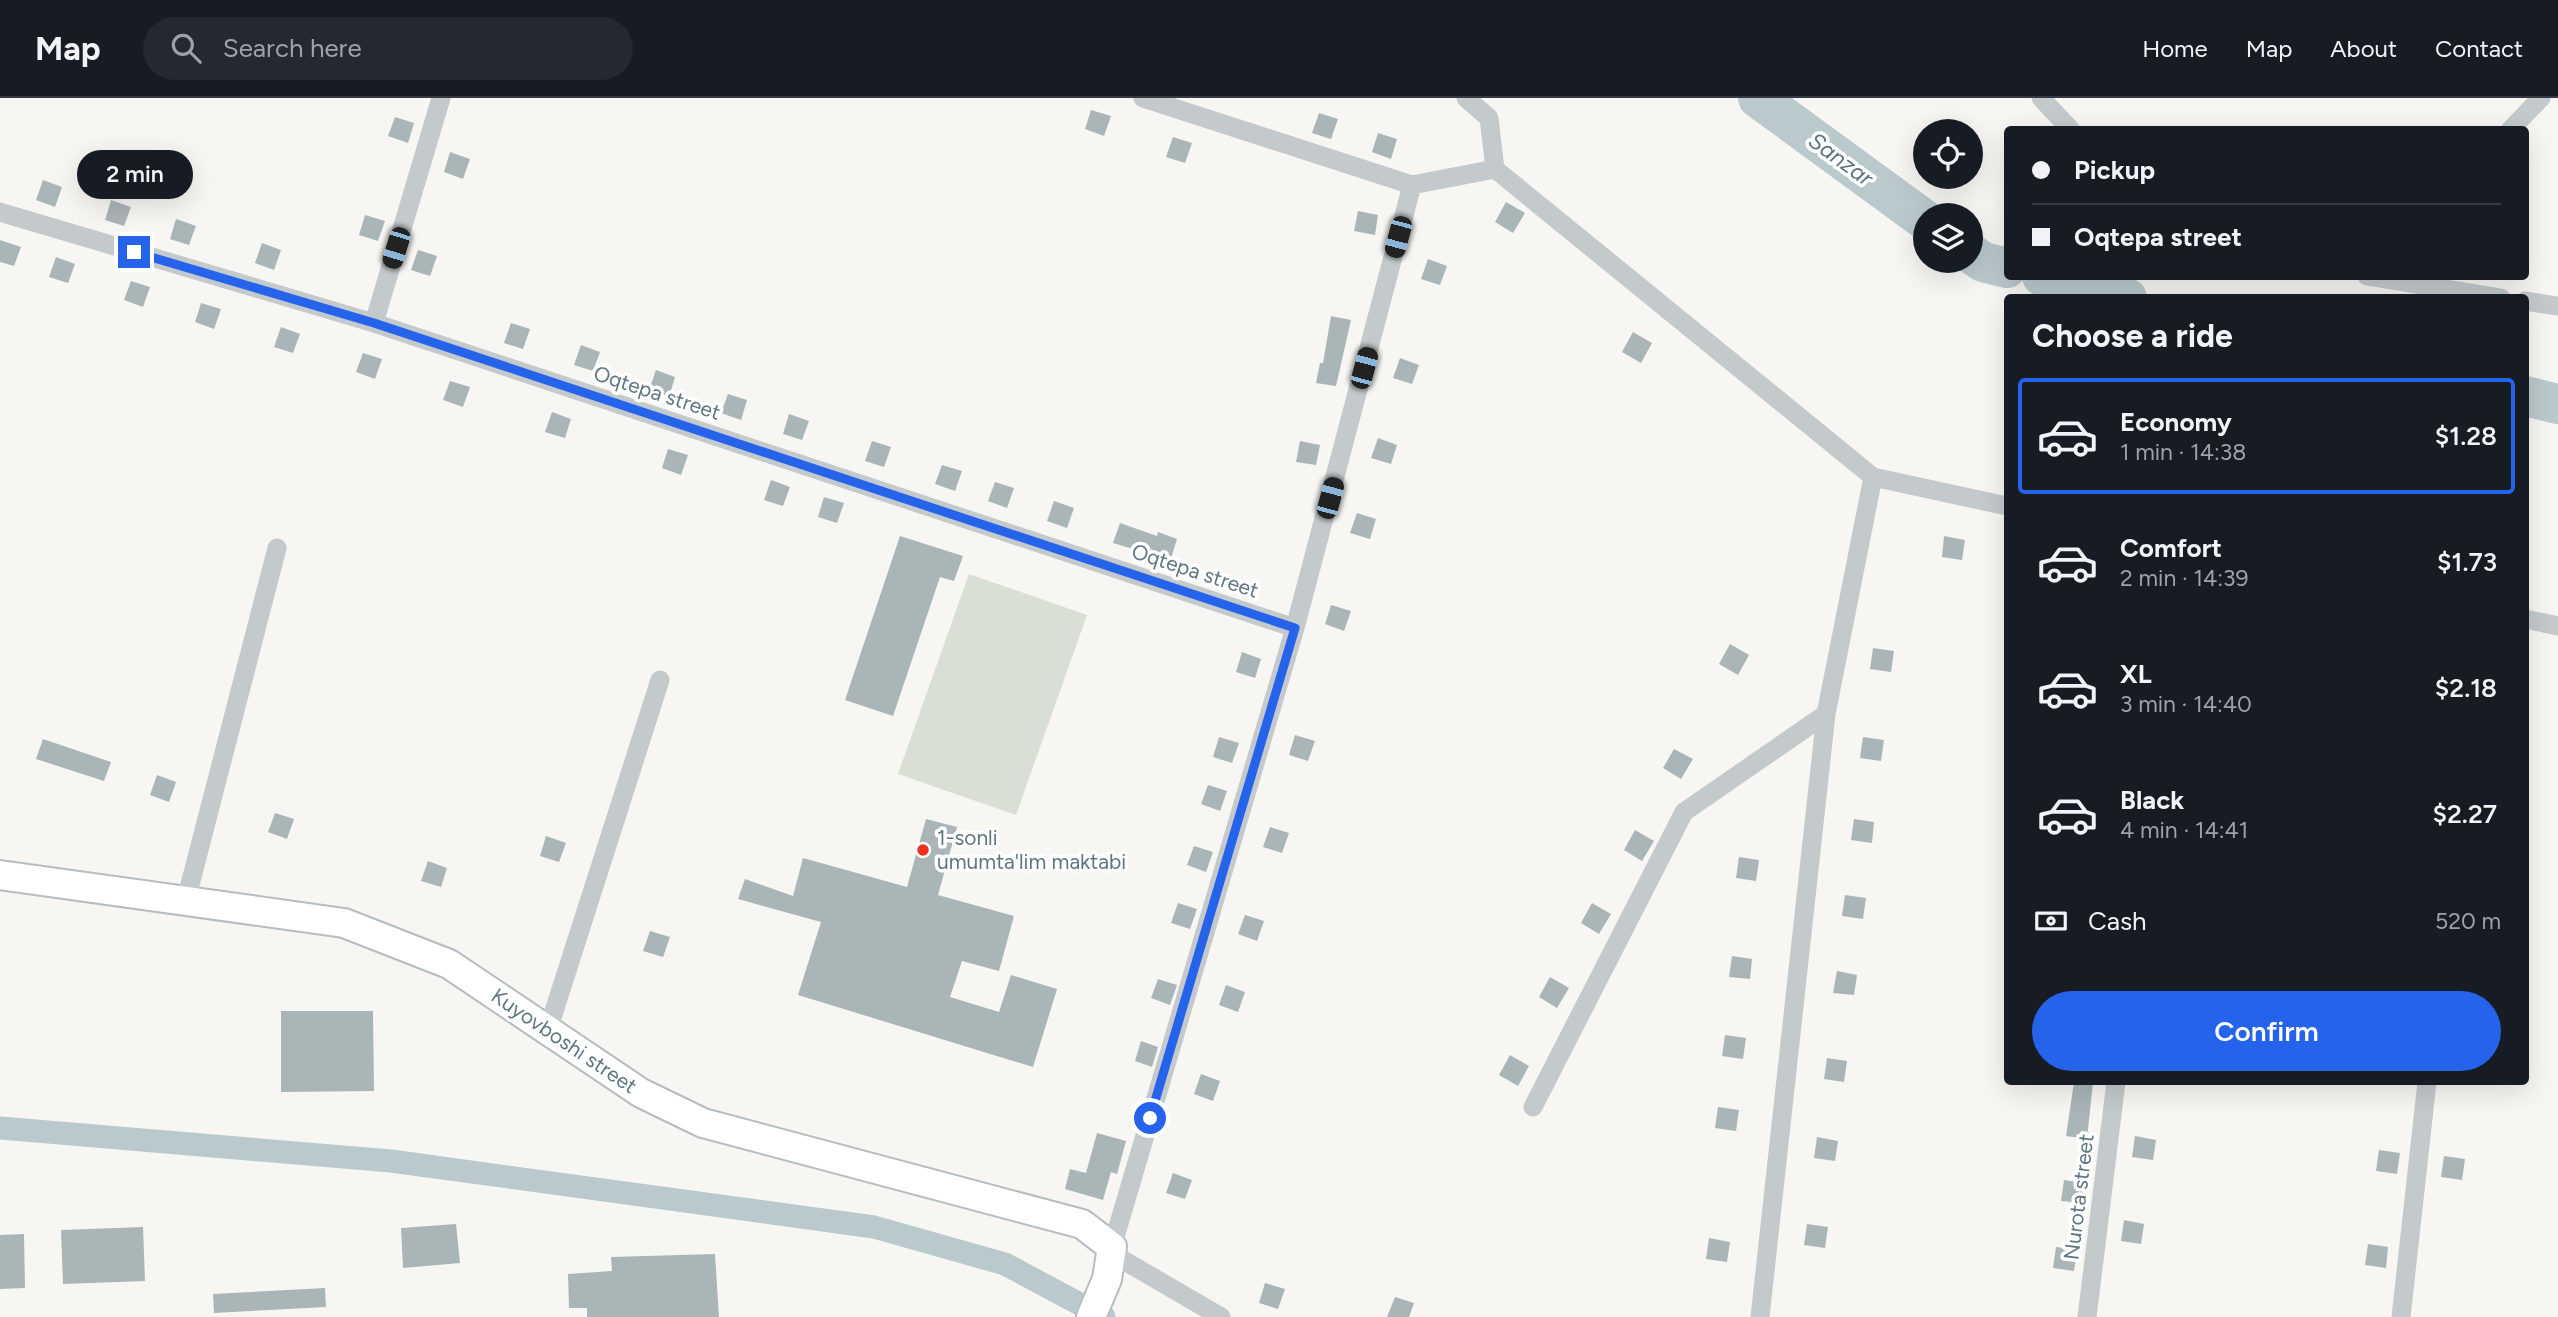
<!DOCTYPE html>
<meta charset="utf-8">
<style>
body{margin:0;font-family:Figtree,sans-serif;background:#242831;color:#f1f3f6;height:100vh;display:flex;flex-direction:column;font-size:26px;white-space:nowrap}
*{box-sizing:border-box;margin:0}
p{font-size:23px;color:#9ea1a6}
.icon{flex:none;width:38px;height:38px;fill:none;stroke:currentColor;stroke-width:2;stroke-linecap:round;stroke-linejoin:round}
.map{position:relative;flex:1;overflow:hidden}
.side{position:absolute;left:2004px;top:196px;width:525px;height:791px;display:flex;flex-direction:column;background:#171b24;border-radius:7px;box-shadow:0 7px 28px #0002}
.side>*{flex:none}
.guide{position:absolute;left:2004px;top:28px;width:525px;height:154px;border-radius:7px;box-shadow:0 7px 28px #0002;display:grid;align-content:center;height:154px;padding:0 28px;background:#171b24}
.fabs{position:absolute;left:1913px;top:21px;display:grid;gap:14px}
.fabs a{display:grid;place-items:center;width:70px;height:70px;border-radius:50%;background:#171b24;box-shadow:0 7px 28px #0002;font-size:35px}
.end{position:absolute;width:32px;height:32px;margin:-16px;border:9px solid #2563eb;background:#fff;box-shadow:0 0 0 4px #fff}
.from{border-radius:50%}
.bubble{position:absolute;height:49px;border-radius:24px;background:#171b24;box-shadow:0 7px 28px #0002;font-size:23px;font-weight:600;line-height:49px;text-align:center}
.car{position:absolute;width:21px;height:42px;margin:-21px -10px;border-radius:9px;box-shadow:0 0 5px 2px #0007;background:linear-gradient(#222 24%,#8ab4d8 0 40%,#222 0 76%,#8ab4d8 0 86%,#222 0)}
.guide b{display:flex;align-items:center;gap:24px;height:66px;font-size:26px}
.guide b+b{border-top:2px solid #363941}
.guide i{width:18px;height:18px;background:#f1f3f6}
ul{padding:0;list-style:none}
li{display:flex;align-items:center;gap:21px;height:116px;margin:0 14px 10px;padding:0 14px;border:4px solid transparent;border-radius:7px}
li div{flex:1}
li b{display:block;font-size:26px}
li em{font-style:normal;font-weight:600}
li.active{border-color:#2563eb}
li>.icon{width:63px;height:63px;stroke-width:1.5}
h2{padding:0 28px;font-size:32px;line-height:84px}
.pay{display:flex;align-items:center;gap:18px;height:77px;padding:0 28px;font-size:26px}
.pay p{margin-inline-start:auto}
.cta{display:flex;gap:14px;margin-top:auto;padding:14px 28px}
.cta a{flex:1;height:80px;border-radius:42px;background:#2563eb;color:#fff;font-size:28px;font-weight:600;line-height:80px;text-align:center}
header{display:flex;align-items:center;gap:42px;box-sizing:border-box;height:98px;padding:0 35px;background:#171b24;border-bottom:2px solid #363941}
header strong{font-size:33px}
nav{display:flex;gap:38px;margin-inline-start:auto;font-size:24px}
.search{width:490px;height:63px;background:#242831;display:flex;align-items:center;gap:18px;box-sizing:border-box;padding:0 24px;border-radius:38px;color:#9ea1a6;font-size:26px}
.map>svg:first-child{display:block}
</style>
<header>
<strong>Map</strong>
<div class="search"><svg class="icon" aria-label="search" viewBox="0 0 24 24"><circle cx="10" cy="10" r="6"/><path d="M15 15l6 6"/></svg>Search here</div>
<nav><a>Home</a><a>Map</a><a>About</a><a>Contact</a></nav>
</header>
<div class="map">
<svg width="2558" height="1219" viewBox="0 0 2558 1219">
<rect width="100%" height="100%" fill="#f7f6f3"/>
<path fill="#d9dfd4" d="M 969,476 L 1087,517 L 1016,717 L 898,676 Z"/>
<g fill="none" stroke-linecap="round" stroke-linejoin="round">
<path stroke="#bac9cc" stroke-width="23" d="M 0,1030 L 391,1063 L 874,1129 L 1005,1166 L 1104,1219"/>
<path stroke="#bac9cc" stroke-width="40" d="M 1758,0 L 1925,122
M 1970,155 L 1983,164 L 2007,170
M 2042,178 L 2127,200
M 2525,298 L 2558,306"/>
</g>
<path fill="#aab5b8" d="M 1091,12 L 1111,18 L 1104,38 L 1085,31 Z
M 1319,15 L 1338,21 L 1331,41 L 1312,35 Z
M 395,19 L 414,25 L 408,45 L 388,38 Z
M 1378,35 L 1397,41 L 1391,61 L 1372,54 Z
M 1173,39 L 1192,45 L 1185,65 L 1166,59 Z
M 450,54 L 470,61 L 463,81 L 444,74 Z
M 43,82 L 62,89 L 55,109 L 36,102 Z
M 111,102 L 131,109 L 124,128 L 105,122 Z
M 1506,104 L 1525,115 L 1513,135 L 1495,124 Z
M 1358,113 L 1378,117 L 1375,137 L 1354,133 Z
M 365,117 L 385,123 L 378,143 L 359,137 Z
M 176,121 L 196,128 L 189,147 L 170,141 Z
M 0,142 L 21,149 L 14,168 L 0,164 Z
M 262,145 L 281,152 L 274,172 L 255,165 Z
M 418,152 L 437,158 L 430,178 L 411,172 Z
M 56,159 L 75,166 L 68,185 L 49,179 Z
M 1428,161 L 1447,168 L 1440,187 L 1421,181 Z
M 131,183 L 150,189 L 143,209 L 124,202 Z
M 201,205 L 221,211 L 214,231 L 195,224 Z
M 1331,218 L 1351,222 L 1336,288 L 1316,285 L 1320,265 L 1323,265 Z
M 511,225 L 530,231 L 523,251 L 504,245 Z
M 281,229 L 300,236 L 293,255 L 274,249 Z
M 1633,234 L 1652,245 L 1641,265 L 1622,254 Z
M 581,247 L 600,254 L 593,273 L 574,267 Z
M 363,255 L 382,261 L 375,281 L 356,274 Z
M 1400,260 L 1419,267 L 1412,286 L 1393,280 Z
M 656,272 L 675,279 L 669,299 L 649,292 Z
M 450,283 L 470,289 L 463,309 L 443,302 Z
M 728,296 L 747,302 L 741,322 L 721,315 Z
M 552,314 L 571,321 L 565,340 L 545,334 Z
M 789,316 L 809,323 L 802,342 L 783,336 Z
M 1378,340 L 1397,347 L 1391,366 L 1371,360 Z
M 872,343 L 891,349 L 884,369 L 865,363 Z
M 1300,343 L 1320,347 L 1316,367 L 1296,364 Z
M 668,351 L 688,357 L 681,377 L 662,370 Z
M 942,367 L 962,373 L 955,393 L 935,386 Z
M 771,382 L 790,389 L 783,408 L 764,402 Z
M 995,384 L 1014,390 L 1007,410 L 988,403 Z
M 824,399 L 844,405 L 837,425 L 818,419 Z
M 1054,403 L 1074,410 L 1067,430 L 1047,423 Z
M 1357,415 L 1376,421 L 1370,441 L 1350,435 Z
M 1120,425 L 1157,438 L 1158,434 L 1177,441 L 1171,460 L 1133,448 L 1133,451 L 1113,445 Z
M 900,438 L 963,458 L 954,483 L 940,479 L 893,618 L 845,602 Z
M 1944,438 L 1965,442 L 1962,462 L 1942,459 Z
M 1331,507 L 1351,513 L 1344,533 L 1325,526 Z
M 1730,546 L 1749,557 L 1738,577 L 1719,566 Z
M 1873,550 L 1894,553 L 1891,574 L 1870,571 Z
M 1242,554 L 1261,561 L 1255,580 L 1236,574 Z
M 1295,637 L 1315,643 L 1308,663 L 1289,657 Z
M 1219,639 L 1239,645 L 1232,665 L 1213,659 Z
M 1863,639 L 1884,642 L 1881,663 L 1860,660 Z
M 43,641 L 111,664 L 104,683 L 36,661 Z
M 1674,651 L 1693,661 L 1681,681 L 1663,670 Z
M 157,677 L 176,684 L 169,704 L 150,697 Z
M 1208,687 L 1227,693 L 1220,713 L 1201,706 Z
M 275,715 L 294,721 L 287,741 L 268,734 Z
M 926,721 L 957,729 L 938,797 L 1014,818 L 999,873 L 962,863 L 950,899 L 999,914 L 1011,877 L 1057,891 L 1033,969 L 798,897 L 821,824 L 738,801 L 745,781 L 793,798 L 803,760 L 907,789 Z
M 1854,721 L 1874,724 L 1872,745 L 1851,742 Z
M 1270,729 L 1289,735 L 1282,755 L 1263,749 Z
M 1635,732 L 1654,743 L 1642,763 L 1624,752 Z
M 546,738 L 566,745 L 559,764 L 540,758 Z
M 1194,748 L 1213,754 L 1206,774 L 1187,767 Z
M 1739,759 L 1759,762 L 1756,783 L 1736,780 Z
M 428,763 L 447,770 L 441,789 L 421,783 Z
M 1845,797 L 1866,800 L 1863,821 L 1842,818 Z
M 1178,805 L 1197,811 L 1190,831 L 1171,825 Z
M 1592,805 L 1611,816 L 1599,836 L 1581,825 Z
M 1245,817 L 1264,823 L 1257,843 L 1238,836 Z
M 650,833 L 670,839 L 663,859 L 643,853 Z
M 1732,858 L 1752,861 L 1750,881 L 1729,879 Z
M 1837,873 L 1857,877 L 1854,897 L 1833,895 Z
M 1550,879 L 1569,890 L 1557,910 L 1539,899 Z
M 1158,881 L 1177,887 L 1170,907 L 1151,900 Z
M 1226,887 L 1245,894 L 1238,914 L 1219,907 Z
M 281,913 L 373,913 L 374,993 L 281,994 Z
M 1725,937 L 1746,940 L 1743,961 L 1722,958 Z
M 1141,943 L 1158,949 L 1152,969 L 1135,963 Z
M 1510,957 L 1529,968 L 1518,988 L 1499,977 Z
M 1827,960 L 1847,963 L 1844,984 L 1824,981 Z
M 1201,976 L 1220,983 L 1213,1003 L 1194,996 Z
M 2074,984 L 2093,984 L 2087,1041 L 2066,1038 Z
M 1718,1009 L 1739,1012 L 1736,1033 L 1715,1030 Z
M 1097,1035 L 1126,1043 L 1117,1076 L 1111,1074 L 1103,1102 L 1065,1091 L 1070,1071 L 1086,1075 Z
M 2135,1038 L 2156,1042 L 2153,1062 L 2132,1059 Z
M 1817,1039 L 1838,1043 L 1835,1063 L 1814,1060 Z
M 2379,1052 L 2400,1055 L 2397,1076 L 2376,1073 Z
M 2444,1058 L 2465,1061 L 2462,1082 L 2441,1079 Z
M 1173,1075 L 1192,1082 L 1185,1101 L 1166,1095 Z
M 2064,1082 L 2085,1085 L 2082,1105 L 2061,1103 Z
M 2124,1122 L 2144,1126 L 2141,1146 L 2121,1143 Z
M 456,1126 L 460,1165 L 403,1170 L 401,1130 Z
M 1807,1126 L 1828,1129 L 1825,1150 L 1804,1147 Z
M 143,1129 L 145,1183 L 63,1186 L 61,1132 Z
M 24,1136 L 25,1190 L 0,1191 L 0,1137 Z
M 1709,1140 L 1730,1144 L 1727,1164 L 1706,1161 Z
M 2368,1146 L 2388,1149 L 2386,1170 L 2365,1167 Z
M 2056,1149 L 2077,1152 L 2074,1173 L 2053,1170 Z
M 715,1156 L 719,1219 L 587,1219 L 587,1210 L 569,1210 L 568,1176 L 612,1173 L 611,1159 Z
M 1265,1185 L 1285,1191 L 1278,1211 L 1259,1205 Z
M 325,1190 L 326,1209 L 214,1215 L 213,1196 Z
M 1395,1199 L 1414,1205 L 1409,1219 L 1387,1219 Z"/>
<g fill="none" stroke-linecap="round" stroke-linejoin="round">
<defs>
<path id="secondary" d="M 0,777 L 344,825 L 449,866 L 641,995 L 703,1025 L 1082,1126 L 1112,1149 L 1107,1181 L 1091,1219"/>
</defs>
<use href="#secondary" stroke="#b6bdc0" stroke-width="32"/>
<path stroke="#c4c9cb" stroke-width="19" d="M 1143,0 L 1412,87 L 1495,71 L 1873,379 L 2007,408
M 1466,0 L 1489,20 L 1495,71
M 2041,0 L 2071,32
M 2510,32 L 2541,0
M 0,114 L 374,225 L 1295,530
M 2367,178 L 2501,200
M 2525,203 L 2558,208
M 374,225 L 441,0
M 2525,521 L 2558,528
M 186,802 L 277,450
M 548,932 L 660,582
M 1533,1009 L 1684,714 L 1826,616
M 1112,1149 L 1295,530 L 1412,87
M 1111,1155 L 1221,1219
M 1760,1219 L 1826,616 L 1873,379
M 2087,1219 L 2116,984
M 2401,1219 L 2427,984"/>
<use href="#secondary" stroke="#fff" stroke-width="28"/>
</g>
<g fill="none" stroke-linecap="round" stroke-linejoin="round">
<path stroke="#2563eb" stroke-width="9" d="M 134,154 L 374,225 L 1295,530 L 1150,1020"/>
</g>
<circle fill="#ef321b" stroke="#fff" stroke-width="2.5" cx="923" cy="752" r="7"/>
<g text-anchor="middle" stroke-width="7" stroke-linejoin="round" paint-order="stroke">
<g font-size="21" fill="#5f7680" stroke="#fff">
<text transform="translate(657 295) rotate(18)" y="7">Oqtepa street</text>
<text transform="translate(1195 473) rotate(18)" y="7">Oqtepa street</text>
<text transform="translate(564 943) rotate(34)" y="7">Kuyovboshi street</text>
<text transform="translate(2079 1099) rotate(-83)" y="7">Nurota street</text>
</g>
<g font-size="21" fill="#5f7680" stroke="#fff" text-anchor="start">
<text x="937" y="747">1-sonli<tspan x="937" dy="24">umumta'lim maktabi</tspan></text>
</g>
<g font-size="23" font-style="italic" fill="#5a767c" stroke="#fff">
<text transform="translate(1841 61) rotate(36)" y="8">Sanzar</text>
</g>
</g>
</svg>
<div class="fabs">
<a><svg class="icon" aria-label="locate" viewBox="0 0 24 24"><circle cx="12" cy="12" r="6"/><path d="M12 2v4M12 18v4M2 12h4M18 12h4"/></svg></a>
<a><svg class="icon" aria-label="layers" viewBox="0 0 24 24"><path d="M12 4l9 5-9 5-9-5zM3 14l9 5 9-5"/></svg></a>
</div>
<i class="end from" style="left:1150px;top:1020px"></i>
<i class="end" style="left:134px;top:154px"></i>
<div class="bubble" style="left:77px;top:52px;width:116px">2 min</div>
<i class="car" style="left:1398px;top:139px;rotate:195deg"></i>
<i class="car" style="left:396px;top:150px;rotate:197deg"></i>
<i class="car" style="left:1364px;top:270px;rotate:15deg"></i>
<i class="car" style="left:1330px;top:400px;rotate:15deg"></i>
<div class="guide">
<b><i class="from"></i>Pickup</b>
<b><i></i>Oqtepa street</b>
</div>
<section class="side">
<h2>Choose a ride</h2>
<ul>
<li class="active"><svg class="icon" aria-label="car" viewBox="0 0 24 24"><path d="M5 17H2v-5l4-1 3-4h7l3 4 3 1v5h-3M9 17h6M6 11h13"/><circle cx="7" cy="17" r="2"/><circle cx="17" cy="17" r="2"/></svg><div><b>Economy</b><p>1 min · 14:38</p></div><em>$1.28</em></li>
<li><svg class="icon" aria-label="car" viewBox="0 0 24 24"><path d="M5 17H2v-5l4-1 3-4h7l3 4 3 1v5h-3M9 17h6M6 11h13"/><circle cx="7" cy="17" r="2"/><circle cx="17" cy="17" r="2"/></svg><div><b>Comfort</b><p>2 min · 14:39</p></div><em>$1.73</em></li>
<li><svg class="icon" aria-label="car" viewBox="0 0 24 24"><path d="M5 17H2v-5l4-1 3-4h7l3 4 3 1v5h-3M9 17h6M6 11h13"/><circle cx="7" cy="17" r="2"/><circle cx="17" cy="17" r="2"/></svg><div><b>XL</b><p>3 min · 14:40</p></div><em>$2.18</em></li>
<li><svg class="icon" aria-label="car" viewBox="0 0 24 24"><path d="M5 17H2v-5l4-1 3-4h7l3 4 3 1v5h-3M9 17h6M6 11h13"/><circle cx="7" cy="17" r="2"/><circle cx="17" cy="17" r="2"/></svg><div><b>Black</b><p>4 min · 14:41</p></div><em>$2.27</em></li>
</ul>
<div class="pay"><svg class="icon" aria-label="cash" viewBox="0 0 24 24"><path d="M3 7h18v10H3z"/><circle cx="12" cy="12" r="2"/></svg>Cash<p>520 m</p></div>
<div class="cta"><a>Confirm</a></div>
</section>
</div>
